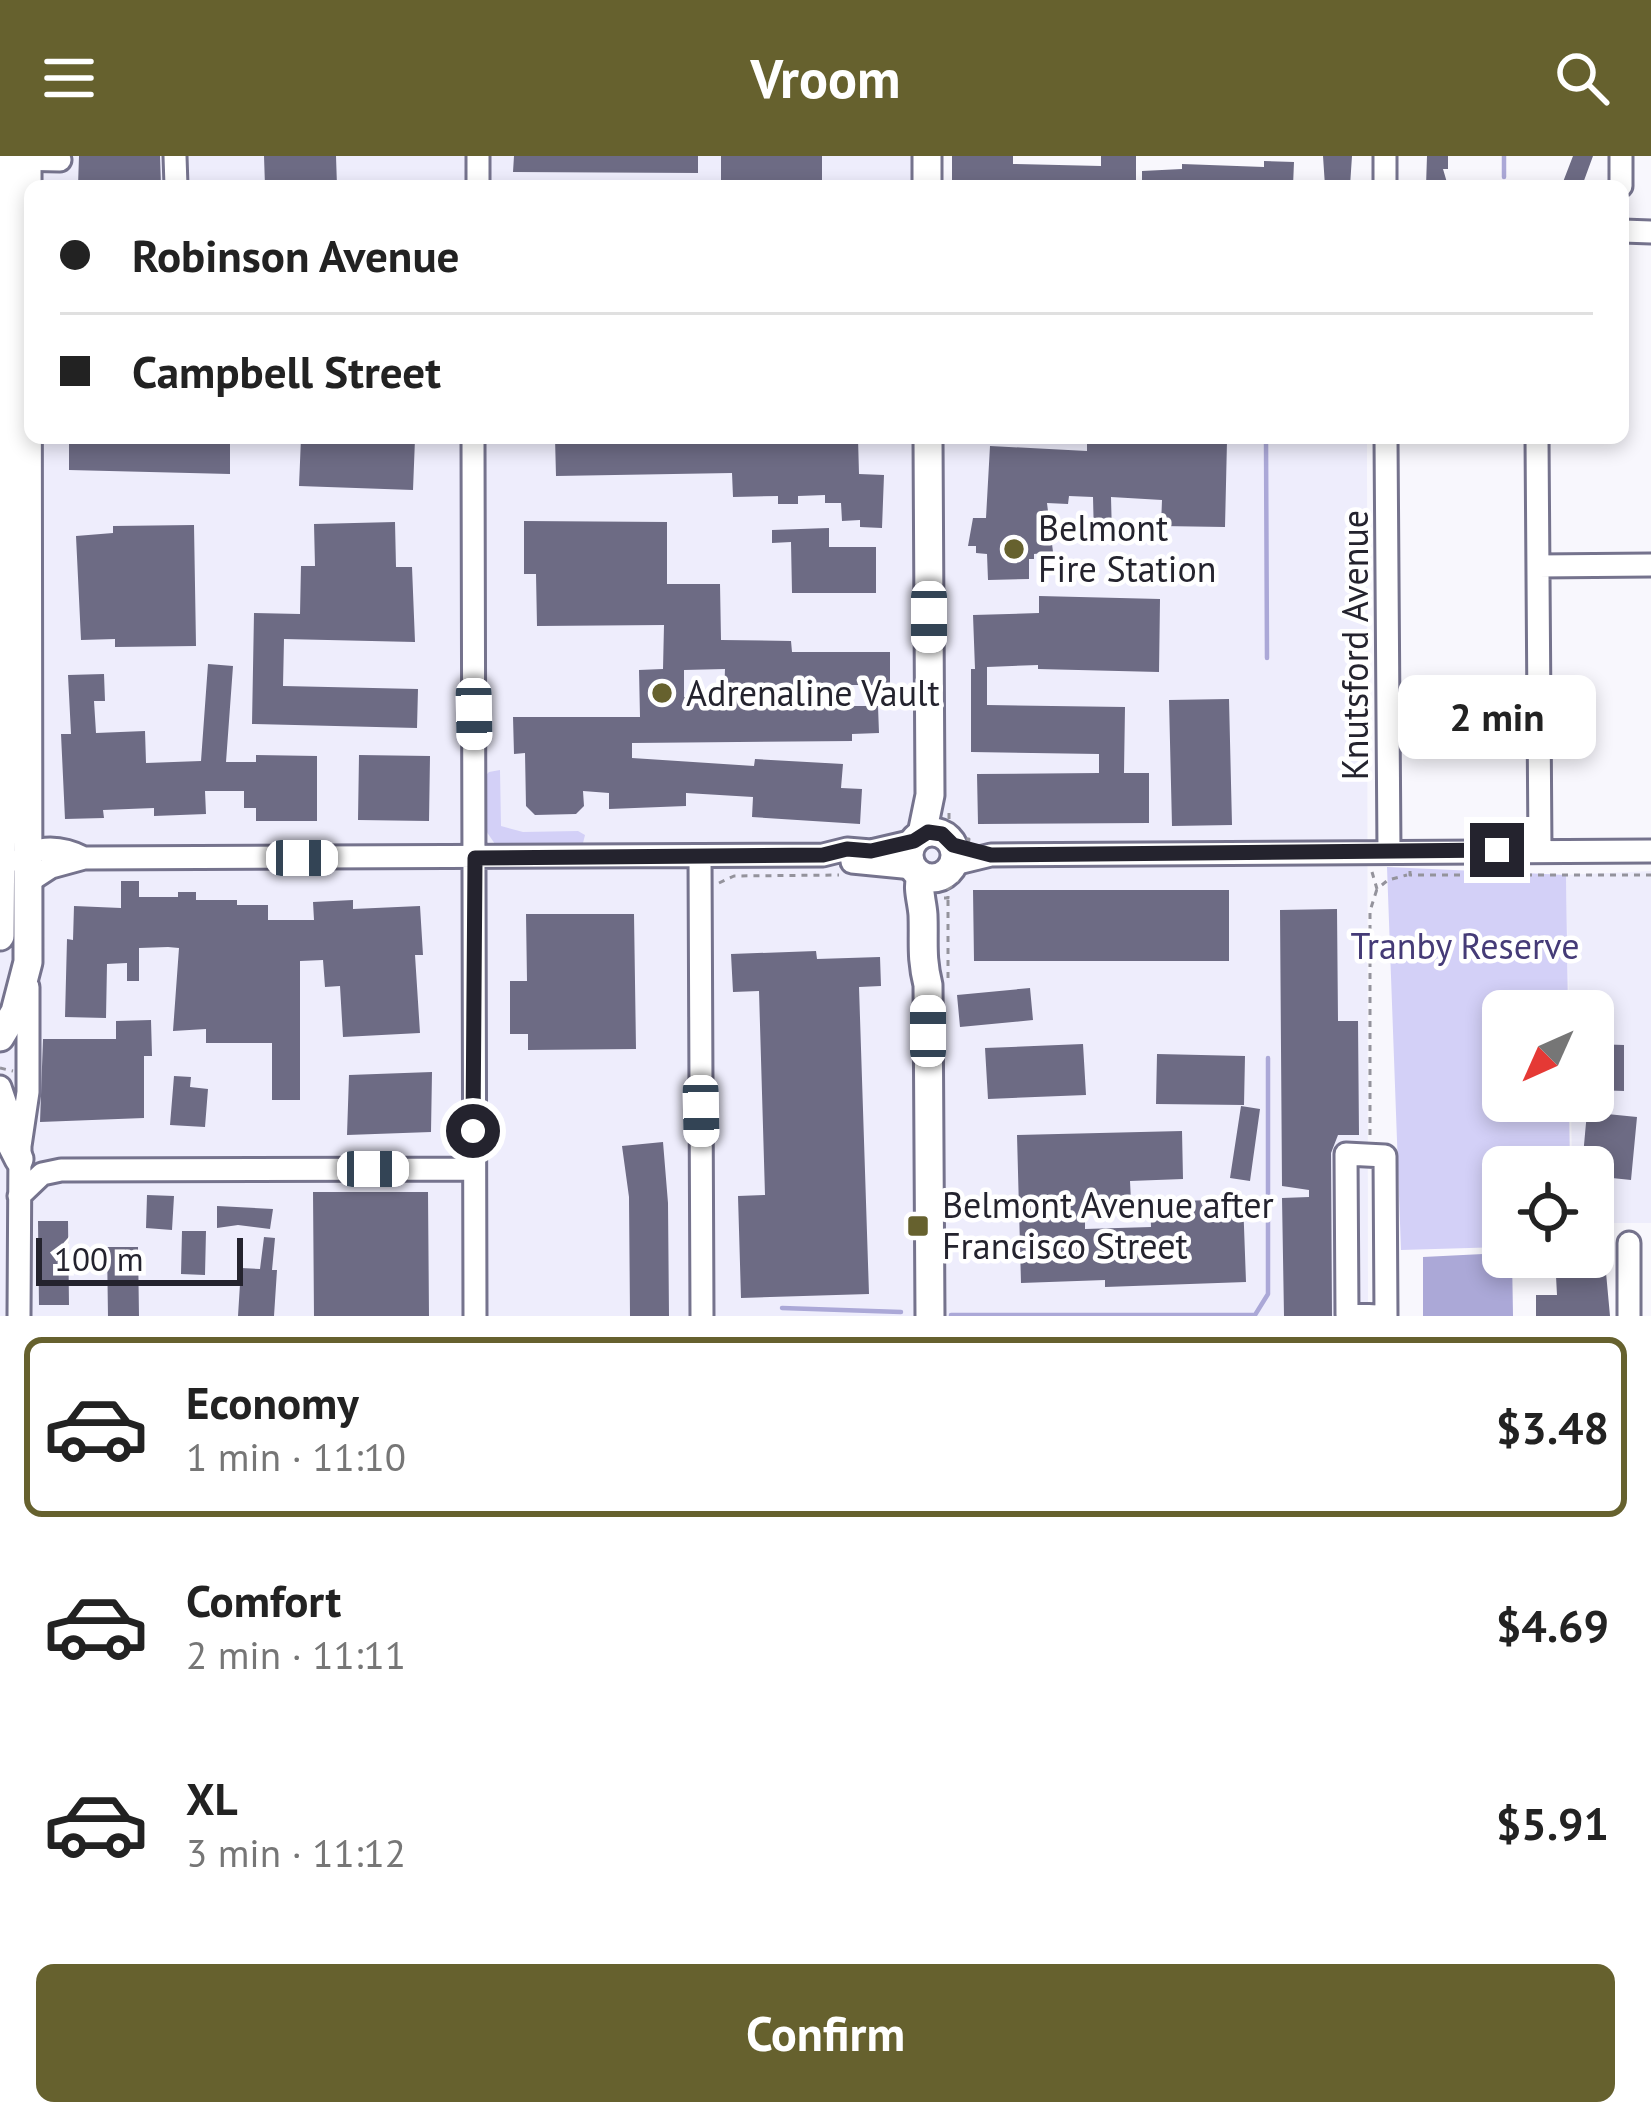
<!DOCTYPE html>
<meta charset="utf-8">
<style>
body{margin:0;font-family:"PT Sans",sans-serif;background:#f6f6f6;color:#222;height:100vh;display:flex;flex-direction:column;font-size:45px;white-space:nowrap}
*{box-sizing:border-box;margin:0}
p{font-size:39px;color:#767676}
.icon{flex:none;width:66px;height:66px;fill:none;stroke:currentColor;stroke-width:2;stroke-linecap:round;stroke-linejoin:round}
.map{position:relative;height:1160px;overflow:hidden}
.panel{display:flex;flex-direction:column;background:#fff;flex:1}
.panel>*{flex:none}
.hud{position:absolute;left:24px;top:24px;width:1605px;height:264px;border-radius:18px;box-shadow:0 6px 18px #0003;display:grid;align-content:center;height:264px;padding:0 36px;background:#fff}
.needle{width:78px;rotate:225deg}
.controls{position:absolute;left:1482px;top:834px;display:grid;gap:24px}
.controls a{display:grid;place-items:center;width:132px;height:132px;border-radius:18px;background:#fff;box-shadow:0 6px 18px #0003;font-size:60px}
.scale{position:absolute;left:36px;bottom:30px;width:207px;box-sizing:border-box;padding-left:12px;border:6px solid #24232e;border-top:0;font-size:33px;line-height:42px;white-space:nowrap;color:#24232e;-webkit-text-stroke:9px #fff;paint-order:stroke}
.end{position:absolute;width:54px;height:54px;margin:-27px;border:15px solid #24232e;background:#fff;box-shadow:0 0 0 6px #fff}
.from{border-radius:50%}
.bubble{position:absolute;height:84px;border-radius:18px;background:#fff;box-shadow:0 6px 18px #0003;font-size:39px;font-weight:700;line-height:84px;text-align:center}
.car{position:absolute;width:36px;height:72px;margin:-36px -18px;border-radius:15px;box-shadow:0 0 9px 3px #0007;background:linear-gradient(#fff 24%,#345 0 40%,#fff 0 76%,#345 0 86%,#fff 0)}
.hud b{display:flex;align-items:center;gap:42px;height:114px;font-size:45px}
.hud b+b{border-top:3px solid #e0e0e0}
.hud i{width:30px;height:30px;background:#222}
ul{padding:21px 0 0;list-style:none}
li{display:flex;align-items:center;gap:36px;height:180px;margin:0 24px 18px;padding:0 12px;border:6px solid transparent;border-radius:18px}
li div{flex:1}
li b{display:block;font-size:45px}
li em{font-style:normal;font-weight:700}
li.current{border-color:#66612e}
li>.icon{width:108px;height:108px;stroke-width:1.5}
.cta{display:flex;gap:24px;margin-top:auto;padding:24px 36px}
.cta a{flex:1;height:138px;border-radius:18px;background:#66612e;color:#fff;font-size:48px;font-weight:700;line-height:138px;text-align:center}
header{display:flex;justify-content:space-between;align-items:center;height:156px;padding:0 36px;background:#66612e;color:#fff;font-size:54px;font-weight:700}
.map>svg:first-child{display:block}
</style>
<header><svg class="icon" aria-label="menu" viewBox="0 0 24 24"><path d="M4 6h16M4 12h16M4 18h16"/></svg>Vroom<svg class="icon" aria-label="search" viewBox="0 0 24 24"><circle cx="10" cy="10" r="6"/><path d="M15 15l6 6"/></svg></header>
<div class="map">
<svg width="1651" height="1160" viewBox="0 0 1651 1160">
<rect width="100%" height="100%" fill="#f8f7fd"/>
<path fill="#eeedfc" d="M 0,0 L 911,0 L 911,30 L 30,30 L 30,282 L 1367,282 L 1368,1160 L 0,1160 Z
M 1651,715 L 1651,1067 L 1593,1067 L 1593,1011 L 1572,1011 L 1571,945 L 1593,945 L 1593,855 L 1569,855 L 1566,719 Z"/>
<path fill="#d3d0f7" d="M 500,614 L 501,670 L 523,676 L 578,675 L 585,679 L 583,687 L 572,692 L 570,687 L 518,687 L 515,692 L 495,688 L 484,672 L 483,622 L 489,616 Z
M 1387,711 L 1566,719 L 1568,855 L 1503,855 L 1503,945 L 1569,945 L 1570,1011 L 1503,1011 L 1503,1091 L 1401,1094 Z"/>
<path fill="#aba8d7" d="M 1503,1097 L 1503,1101 L 1512,1101 L 1513,1160 L 1423,1160 L 1423,1101 Z"/>
<g fill="none" stroke-linecap="round" stroke-linejoin="round">
<path stroke="#aba8d7" stroke-width="4.5" d="M 1504,0 L 1504,21
M 1266,282 L 1267,502
M 782,1152 L 901,1156
M 951,1159 L 1255,1159 L 1268,1138 L 1268,902"/>
</g>
<path fill="#6d6b84" fill-rule="evenodd" d="M 79,0 L 160,0 L 161,30 L 78,30 Z
M 264,0 L 336,0 L 337,30 L 265,30 Z
M 514,0 L 698,0 L 698,17 L 513,16 Z
M 721,0 L 822,0 L 822,30 L 721,30 Z
M 952,0 L 1013,0 L 1013,8 L 1101,10 L 1101,0 L 1136,0 L 1136,24 L 1057,24 L 1056,30 L 975,30 L 975,24 L 952,24 Z
M 1323,0 L 1352,0 L 1350,30 L 1325,30 Z
M 1427,0 L 1448,0 L 1448,13 L 1443,13 L 1448,30 L 1426,30 Z
M 1573,0 L 1593,0 L 1582,30 L 1563,26 Z
M 1264,5 L 1294,6 L 1293,30 L 1142,30 L 1142,15 L 1182,13 L 1182,8 L 1264,11 Z
M 69,282 L 230,282 L 230,318 L 69,314 Z
M 301,282 L 415,283 L 413,334 L 299,330 Z
M 555,282 L 858,282 L 859,318 L 884,319 L 882,372 L 860,371 L 860,364 L 842,365 L 841,347 L 825,347 L 825,339 L 798,340 L 798,348 L 778,348 L 778,340 L 733,341 L 732,317 L 556,320 Z
M 1087,282 L 1227,285 L 1225,371 L 1161,370 L 1162,344 L 1111,341 L 1112,380 L 1094,381 L 1093,341 L 1069,340 L 1068,348 L 1047,347 L 1053,396 L 1034,398 L 1034,403 L 1029,403 L 1029,423 L 988,424 L 987,398 L 976,397 L 976,390 L 968,390 L 973,362 L 986,362 L 990,290 L 1087,295 Z
M 524,365 L 667,366 L 667,428 L 720,428 L 721,484 L 791,485 L 792,496 L 890,496 L 890,529 L 851,529 L 852,550 L 878,550 L 879,577 L 852,578 L 852,585 L 632,587 L 632,602 L 754,610 L 755,603 L 843,608 L 841,632 L 862,633 L 860,668 L 752,661 L 753,641 L 686,637 L 686,650 L 609,653 L 609,637 L 583,635 L 584,650 L 576,658 L 535,659 L 526,650 L 525,597 L 514,598 L 513,561 L 640,561 L 639,514 L 663,513 L 664,469 L 537,470 L 536,418 L 524,418 ZM 725,513 L 724,541 L 684,541 L 684,514 Z
M 395,366 L 396,411 L 412,411 L 415,486 L 284,483 L 283,530 L 418,533 L 417,572 L 252,568 L 254,457 L 300,458 L 301,410 L 315,410 L 314,368 Z
M 194,369 L 196,490 L 115,491 L 115,483 L 81,484 L 76,380 L 113,377 L 113,370 Z
M 829,372 L 829,391 L 876,391 L 876,437 L 792,437 L 791,386 L 772,387 L 772,374 Z
M 1039,440 L 1160,443 L 1159,516 L 1038,513 L 1038,509 L 987,511 L 987,549 L 1125,551 L 1124,617 L 1149,617 L 1149,667 L 978,668 L 977,618 L 1099,617 L 1099,598 L 971,596 L 971,513 L 975,513 L 973,459 L 1039,457 Z
M 208,508 L 233,510 L 226,606 L 256,606 L 256,599 L 317,600 L 317,665 L 256,665 L 256,652 L 244,652 L 244,635 L 205,635 L 206,658 L 154,660 L 154,652 L 103,654 L 104,662 L 65,663 L 61,578 L 71,578 L 68,519 L 104,518 L 105,545 L 94,545 L 96,577 L 145,575 L 146,607 L 201,605 Z
M 1229,543 L 1232,669 L 1172,670 L 1169,544 Z
M 359,599 L 430,600 L 429,665 L 358,664 Z
M 121,725 L 139,725 L 139,741 L 178,741 L 178,736 L 196,736 L 196,744 L 237,744 L 237,749 L 268,749 L 268,764 L 314,764 L 313,746 L 353,744 L 353,753 L 420,750 L 423,799 L 415,799 L 420,877 L 343,881 L 340,830 L 325,831 L 323,804 L 300,805 L 300,944 L 272,944 L 272,887 L 206,887 L 206,873 L 173,875 L 179,792 L 168,791 L 139,792 L 139,825 L 127,825 L 127,807 L 107,808 L 106,862 L 65,861 L 67,783 L 73,784 L 74,750 L 121,752 Z
M 973,734 L 1229,734 L 1229,805 L 974,805 Z
M 1337,753 L 1338,865 L 1358,865 L 1359,979 L 1338,979 L 1331,997 L 1332,1160 L 1284,1160 L 1282,1042 L 1309,1041 L 1309,1034 L 1282,1030 L 1280,754 Z
M 526,758 L 634,758 L 636,893 L 528,894 L 528,878 L 510,878 L 510,825 L 527,825 Z
M 816,795 L 817,803 L 880,801 L 881,830 L 859,831 L 869,1138 L 741,1142 L 738,1040 L 765,1039 L 759,835 L 733,836 L 731,798 Z
M 1030,832 L 1033,864 L 960,871 L 957,839 Z
M 151,864 L 152,900 L 144,900 L 144,962 L 40,966 L 43,883 L 116,883 L 116,865 Z
M 1083,888 L 1086,939 L 988,943 L 985,892 Z
M 1593,888 L 1624,889 L 1624,935 L 1593,934 Z
M 1157,898 L 1245,900 L 1244,949 L 1156,948 Z
M 432,916 L 431,976 L 347,979 L 349,919 Z
M 174,920 L 191,921 L 190,931 L 208,933 L 205,971 L 170,969 Z
M 1241,950 L 1260,953 L 1250,1025 L 1230,1022 Z
M 1587,956 L 1637,961 L 1631,1024 L 1593,1020 L 1593,1011 L 1582,1011 Z
M 1182,975 L 1183,1023 L 1130,1025 L 1131,1046 L 1085,1047 L 1085,1073 L 1151,1071 L 1150,1046 L 1243,1043 L 1246,1126 L 1105,1131 L 1105,1124 L 1021,1127 L 1017,979 Z
M 663,986 L 668,1047 L 669,1160 L 630,1160 L 629,1041 L 622,990 Z
M 313,1036 L 428,1036 L 429,1160 L 314,1160 Z
M 147,1039 L 174,1040 L 172,1074 L 146,1072 Z
M 217,1050 L 273,1053 L 270,1073 L 238,1069 L 217,1072 Z
M 38,1065 L 68,1065 L 69,1149 L 39,1149 Z
M 1593,1073 L 1602,1073 L 1610,1160 L 1536,1160 L 1536,1139 L 1557,1139 L 1555,1101 L 1593,1101 Z
M 182,1075 L 206,1075 L 205,1119 L 181,1118 Z
M 264,1081 L 275,1082 L 272,1114 L 277,1114 L 274,1160 L 238,1160 L 241,1112 L 260,1113 Z
M 107,1091 L 138,1091 L 139,1160 L 108,1160 Z"/>
<g fill="none" stroke-linecap="round" stroke-linejoin="round">
<defs>
<path id="minor" d="M 175,0 L 176,30
M 478,0 L 478,30
M 1385,0 L 1385,30
M 13,3 L 60,4
M 1621,30 L 1621,0
M 1623,75 L 1651,76
M 473,282 L 475,1160
M 1386,282 L 1389,696
M 1537,282 L 1540,693
M 1538,410 L 1651,409
M 700,701 L 702,1160
M 19,705 C 37,688 63,691 84,702
M 852,706 L 913,712
M 954,708 L 991,699 L 1651,695
M 28,726 L 51,711 L 84,702 L 823,699 L 847,693 L 871,695 L 914,685
M 0,931 L 18,984
M 19,1040 L 42,1018 L 61,1014 L 473,1013
M 1629,1087 L 1629,1160
M 19,1160 L 20,990 L 28,936 L 28,831
M 1376,1160 L 1347,1158 L 1346,998 L 1385,1000 L 1386,1160"/>
<path id="major" d="M 927,30 L 927,0
M909 699a23 23 0 1 1 46 0a23 23 0 1 1-46 0Z
M 922,678 L 930,639 L 928,282
M 921,719 C 917,734 922,744 923,759 C 924,786 921,801 928,829 L 930,1160
M 0,780 L 7,0
M 0,881 L 15,856 L 28,806 L 27,0
M 0,966 L 19,1003"/>
</defs>
<use href="#minor" stroke="#75738d" stroke-width="27"/>
<use href="#major" stroke="#75738d" stroke-width="33"/>
<path stroke="#94939c" stroke-width="3" stroke-dasharray="6 6" stroke-linecap="butt" d="M 949,657 L 949,670 L 961,683 L 969,683 L 968,689
M 1410,715 L 1410,719 L 1651,719
M 1372,716 L 1377,733 L 1388,724 L 1407,719
M 719,727 L 734,720 L 839,719
M 944,742 L 948,742 L 948,733 L 958,724
M 948,744 L 948,824
M 0,912 L 13,915
M 1370,979 L 1370,755 L 1377,733"/>
<use href="#minor" stroke="#fff" stroke-width="21"/>
<use href="#major" stroke="#fff" stroke-width="27"/>
</g>
<g fill="none" stroke-linecap="round" stroke-linejoin="round">
<path stroke="#24232e" stroke-width="15" d="M 473,975 L 475,702 L 823,699 L 847,693 L 871,695 L 914,685 L 928,676 L 942,678 L 953,689 L 991,699 L 1497,694"/>
</g>
<g fill="#66612e" stroke="#fff" stroke-width="4.5">
<circle cx="1014" cy="393" r="12"/>
<circle cx="662" cy="537" r="12"/>
<rect x="906" y="1058" width="24" height="24" rx="6"/>
</g>
<g text-anchor="middle" stroke-width="9" stroke-linejoin="round" paint-order="stroke">
<g font-size="36" fill="#24232e" stroke="#fff" text-anchor="start">
<text x="1038" y="385">Belmont<tspan x="1038" dy="41">Fire Station</tspan></text>
<text x="686" y="550">Adrenaline Vault</text>
<text x="942" y="1062">Belmont Avenue after<tspan x="942" dy="41">Francisco Street</tspan></text>
</g>
<g font-size="36" fill="#24232e" stroke="#fff">
<text transform="translate(1355 489) rotate(-90)" y="13">Knutsford Avenue</text>
</g>
<g font-size="36" fill="#453b77" stroke="#fff">
<text x="1465" y="803">Tranby Reserve</text>
</g>
</g>
</svg>
<div class="controls">
<a><svg class="needle" viewBox="-14 -14 28 28"><path d="M0-13l5 13h-10z" fill="#e53935"/><path d="M0 13l5-13h-10z" fill="#767676"/></svg></a>
<a><svg class="icon" aria-label="locate" viewBox="0 0 24 24"><circle cx="12" cy="12" r="6"/><path d="M12 2v4M12 18v4M2 12h4M18 12h4"/></svg></a>
</div>
<div class="scale">100 m</div>
<i class="end from" style="left:473px;top:975px"></i>
<i class="end" style="left:1497px;top:694px"></i>
<div class="bubble" style="left:1398px;top:519px;width:198px">2 min</div>
<i class="car" style="left:929px;top:461px;rotate:180deg"></i>
<i class="car" style="left:474px;top:558px;rotate:179deg"></i>
<i class="car" style="left:302px;top:702px;rotate:90deg"></i>
<i class="car" style="left:928px;top:875px;rotate:0deg"></i>
<i class="car" style="left:701px;top:955px;rotate:179deg"></i>
<i class="car" style="left:373px;top:1013px;rotate:90deg"></i>
<div class="hud">
<b><i class="from"></i>Robinson Avenue</b>
<b><i></i>Campbell Street</b>
</div>
</div>
<section class="panel">
<ul>
<li class="current"><svg class="icon" aria-label="car" viewBox="0 0 24 24"><path d="M5 17H2v-5l4-1 3-4h7l3 4 3 1v5h-3M9 17h6M6 11h13"/><circle cx="7" cy="17" r="2"/><circle cx="17" cy="17" r="2"/></svg><div><b>Economy</b><p>1 min · 11:10</p></div><em>$3.48</em></li>
<li><svg class="icon" aria-label="car" viewBox="0 0 24 24"><path d="M5 17H2v-5l4-1 3-4h7l3 4 3 1v5h-3M9 17h6M6 11h13"/><circle cx="7" cy="17" r="2"/><circle cx="17" cy="17" r="2"/></svg><div><b>Comfort</b><p>2 min · 11:11</p></div><em>$4.69</em></li>
<li><svg class="icon" aria-label="car" viewBox="0 0 24 24"><path d="M5 17H2v-5l4-1 3-4h7l3 4 3 1v5h-3M9 17h6M6 11h13"/><circle cx="7" cy="17" r="2"/><circle cx="17" cy="17" r="2"/></svg><div><b>XL</b><p>3 min · 11:12</p></div><em>$5.91</em></li>
</ul>
<div class="cta"><a>Confirm</a></div>
</section>
